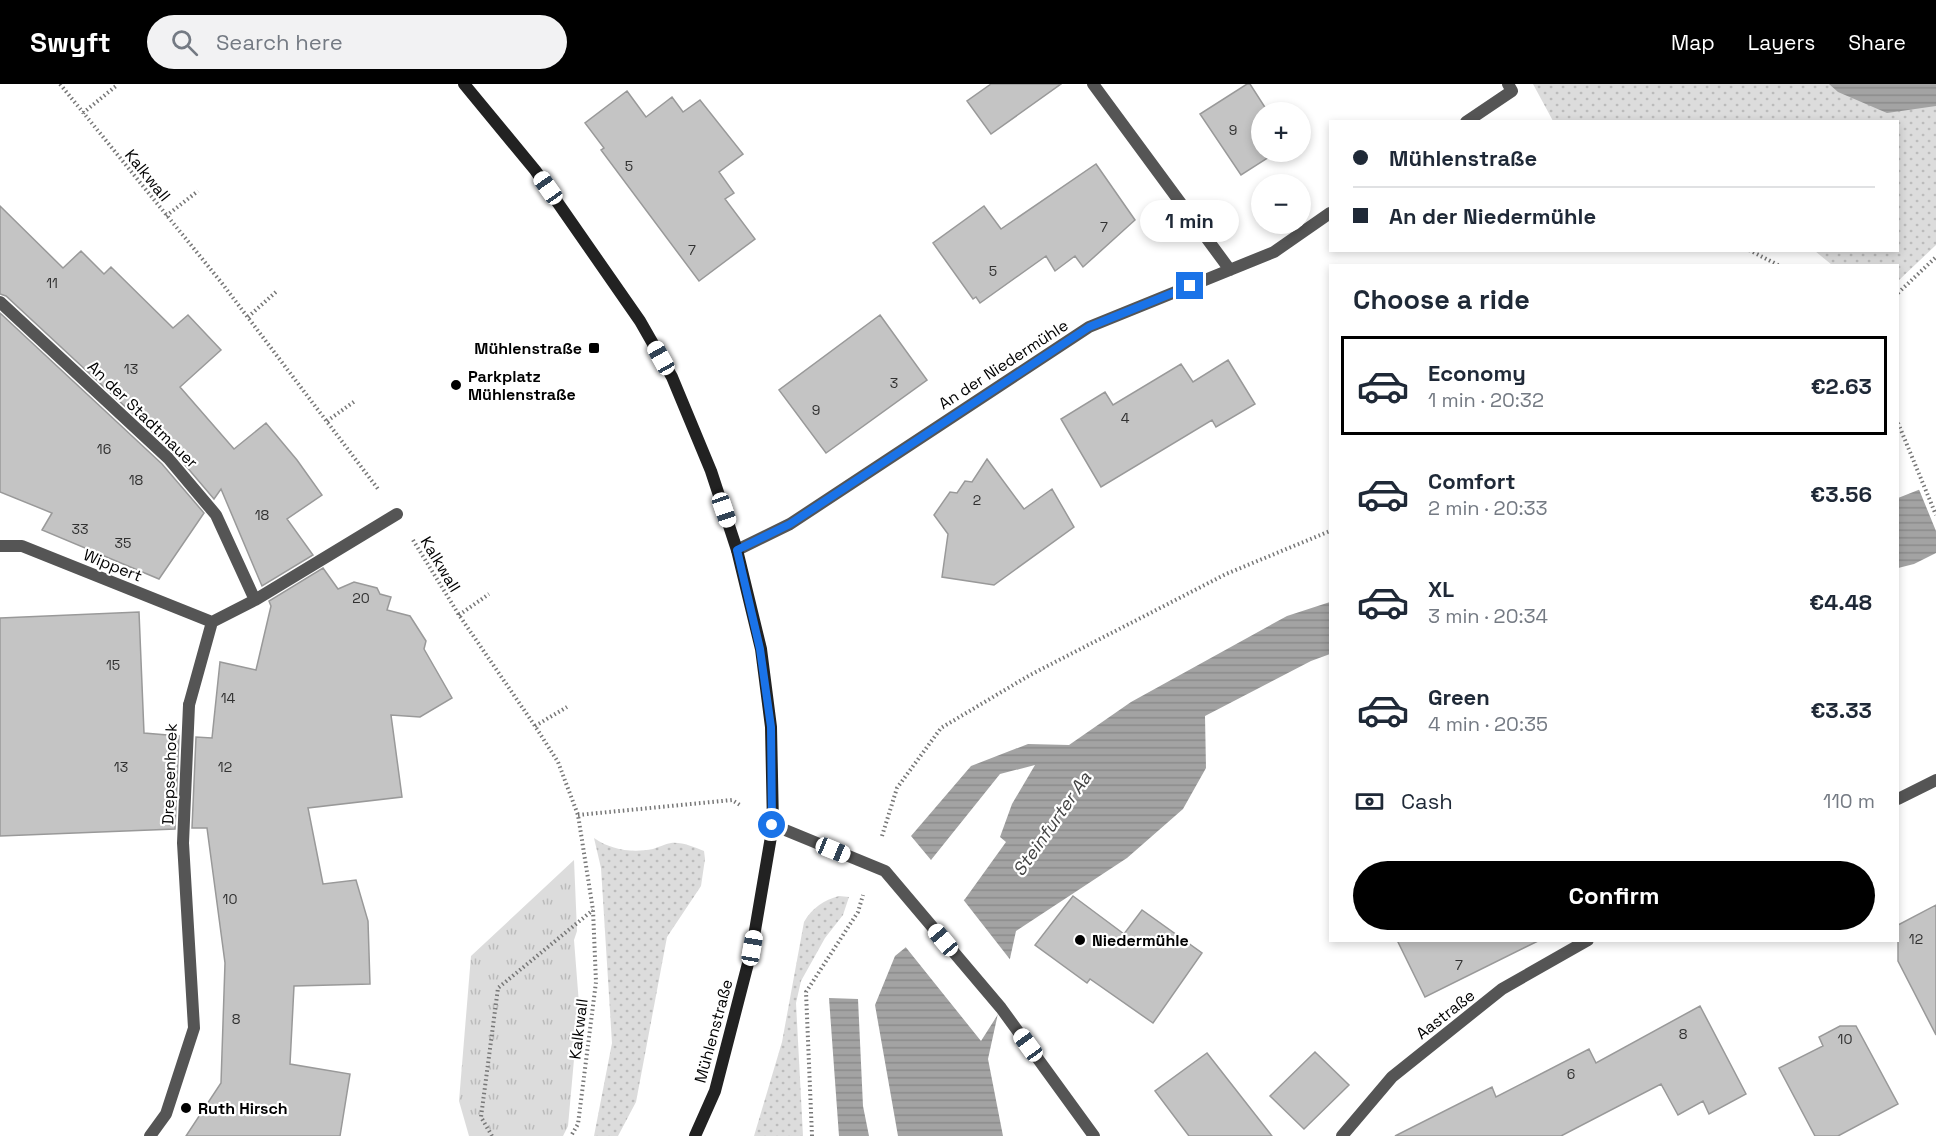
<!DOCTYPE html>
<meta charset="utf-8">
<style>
body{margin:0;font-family:"Space Grotesk",sans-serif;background:#f2f2f3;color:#1f2937;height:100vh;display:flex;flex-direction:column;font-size:22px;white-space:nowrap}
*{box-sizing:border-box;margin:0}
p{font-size:20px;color:#747a83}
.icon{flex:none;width:33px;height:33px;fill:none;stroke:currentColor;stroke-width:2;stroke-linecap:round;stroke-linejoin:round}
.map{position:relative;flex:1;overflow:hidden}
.details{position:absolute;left:1329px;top:180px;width:570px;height:678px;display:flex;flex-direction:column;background:#fff;border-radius:0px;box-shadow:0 3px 9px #0003}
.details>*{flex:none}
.banner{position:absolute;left:1329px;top:36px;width:570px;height:132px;border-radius:0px;box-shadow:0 3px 9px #0003;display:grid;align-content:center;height:132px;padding:0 24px;background:#fff}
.fabs{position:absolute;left:1251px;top:18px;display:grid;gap:12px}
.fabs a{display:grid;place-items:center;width:60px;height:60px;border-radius:50%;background:#fff;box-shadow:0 3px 9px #0003;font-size:30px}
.end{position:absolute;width:27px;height:27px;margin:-14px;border:8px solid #1a73e8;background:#fff;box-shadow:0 0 0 3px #fff}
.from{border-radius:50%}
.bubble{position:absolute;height:42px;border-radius:21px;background:#fff;box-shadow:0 3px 9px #0003;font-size:20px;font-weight:800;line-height:42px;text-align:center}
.car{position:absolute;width:18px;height:36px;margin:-18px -9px;border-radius:8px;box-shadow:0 0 4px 2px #0007;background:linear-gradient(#fff 24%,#345 0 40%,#fff 0 76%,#345 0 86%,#fff 0)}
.banner b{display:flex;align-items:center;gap:21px;height:57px;font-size:22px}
.banner b+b{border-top:2px solid #e0e1e3}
.banner i{width:15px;height:15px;background:#1f2937}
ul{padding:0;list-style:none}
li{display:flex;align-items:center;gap:18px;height:99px;margin:0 12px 9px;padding:0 12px;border:3px solid transparent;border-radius:0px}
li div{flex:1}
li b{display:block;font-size:22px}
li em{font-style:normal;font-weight:800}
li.active{border-color:#000}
li>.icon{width:54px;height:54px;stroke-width:1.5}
h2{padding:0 24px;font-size:27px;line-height:72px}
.pay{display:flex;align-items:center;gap:15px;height:66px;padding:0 24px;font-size:22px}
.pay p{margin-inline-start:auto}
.primary-button{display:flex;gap:12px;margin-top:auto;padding:12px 24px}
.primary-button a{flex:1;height:69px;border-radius:36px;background:#000;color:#fff;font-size:24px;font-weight:800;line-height:69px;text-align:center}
header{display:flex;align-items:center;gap:36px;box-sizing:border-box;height:84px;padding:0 30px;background:#000;color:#fff}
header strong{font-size:28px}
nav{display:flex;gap:33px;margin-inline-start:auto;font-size:21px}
.search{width:420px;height:54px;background:#f2f2f3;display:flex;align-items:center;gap:15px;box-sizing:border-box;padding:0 21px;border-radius:33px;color:#747a83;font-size:22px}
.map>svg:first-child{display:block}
</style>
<header>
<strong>Swyft</strong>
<div class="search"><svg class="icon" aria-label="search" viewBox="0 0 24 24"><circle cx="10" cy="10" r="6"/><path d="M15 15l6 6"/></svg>Search here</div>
<nav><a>Map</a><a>Layers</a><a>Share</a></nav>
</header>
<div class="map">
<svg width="1936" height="1052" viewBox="0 0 1936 1052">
<defs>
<pattern id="grass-dots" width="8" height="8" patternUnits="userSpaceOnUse" patternTransform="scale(1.5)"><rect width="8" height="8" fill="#dcdcdc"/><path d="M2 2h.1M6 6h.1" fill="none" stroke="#bbb" stroke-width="1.8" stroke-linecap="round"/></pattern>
<pattern id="park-tufts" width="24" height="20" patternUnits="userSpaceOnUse" patternTransform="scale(1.5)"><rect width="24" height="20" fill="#dcdcdc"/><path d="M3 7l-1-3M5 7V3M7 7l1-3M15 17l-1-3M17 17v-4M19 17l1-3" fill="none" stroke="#bbb"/></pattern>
<pattern id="water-rules" width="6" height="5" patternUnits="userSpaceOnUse" patternTransform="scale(1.5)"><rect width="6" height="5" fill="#a3a3a3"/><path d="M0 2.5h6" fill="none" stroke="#8b8b8b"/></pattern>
</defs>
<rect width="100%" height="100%" fill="#fff"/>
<path fill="url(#grass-dots)" d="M 1533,0 L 1936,0 L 1936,161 L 1898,197 L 1898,182 L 1832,181 L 1815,167 L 1898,166 L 1898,38 L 1553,37 Z
M 594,754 C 611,766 632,769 653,765 C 659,763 665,760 671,759 C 683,758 693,763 704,767 L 705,775 L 701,802 L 667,853 L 636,1018 L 618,1052 L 594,1052 L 612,959 L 601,784 Z
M 839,812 L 849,813 L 843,831 L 825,854 L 801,897 L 796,919 L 803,1052 L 754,1052 L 782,958 L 804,838 C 812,824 824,816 839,812 Z"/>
<path fill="url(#park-tufts)" d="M 574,776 L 577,847 L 574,856 L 579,920 L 568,1042 L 563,1052 L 469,1052 L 459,1017 L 471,872 Z"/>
<path fill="url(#water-rules)" d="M 1829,0 L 1936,0 L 1936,22 L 1887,29 L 1838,8 Z
M 1936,399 L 1936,469 L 1914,480 L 1898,484 L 1898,414 Z
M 1330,518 L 1330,570 L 1311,577 L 1205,632 L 1206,684 L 1183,725 L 1127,774 L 1016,847 L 988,975 L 1003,1052 L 898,1052 L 875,921 L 895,872 L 965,815 L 1006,758 L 1000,753 L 1012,720 L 1035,681 L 1000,690 L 931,776 L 911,752 L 971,682 L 1028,660 L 1069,661 L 1131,618 L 1287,532 Z
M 829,914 L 858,915 L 863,1022 L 869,1052 L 839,1052 Z"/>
<path fill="#fff" d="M 1936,396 L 1936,447 L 1918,403 Z
M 962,814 L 1012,878 L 1002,924 L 981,957 L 904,861 Z"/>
<path fill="#c4c4c4" stroke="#999" stroke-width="1.5" d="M 991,0 L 1061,0 L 991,50 L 967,17 Z
M 1247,0 L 1250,0 L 1268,28 L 1262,28 L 1262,68 L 1277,68 L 1241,91 L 1200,30 Z
M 627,7 L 646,33 L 672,13 L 683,28 L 700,16 L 743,70 L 719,88 L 734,109 L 725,115 L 755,155 L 699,197 L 601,66 L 604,64 L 585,39 Z
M 1096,80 L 1135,136 L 1083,183 L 1075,172 L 1055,187 L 1046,172 L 980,219 L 976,213 L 973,215 L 933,159 L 984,122 L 1001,145 Z
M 0,122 L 63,184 L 81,167 L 104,190 L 111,183 L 173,244 L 188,231 L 221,266 L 180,303 L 234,365 L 266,339 L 297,376 L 322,411 L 287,435 L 313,471 L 262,502 L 221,405 L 214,415 L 174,368 L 6,212 L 0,210 Z
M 0,229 L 162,380 L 204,429 L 159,495 L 42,446 L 52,429 L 0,408 Z
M 880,231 L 927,296 L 826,369 L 779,306 Z
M 1228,276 L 1255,320 L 1216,343 L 1212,336 L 1101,403 L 1061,335 L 1105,308 L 1113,321 L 1181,280 L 1193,298 Z
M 987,375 L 1024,425 L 1052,405 L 1074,443 L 994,501 L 942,493 L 948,450 L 934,431 L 950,408 L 957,409 L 965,397 L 972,398 Z
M 323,484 L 338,505 L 354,498 L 377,504 L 380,510 L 391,513 L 387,526 L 410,532 L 426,557 L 424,565 L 452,614 L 420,633 L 391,631 L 402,713 L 308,724 L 323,800 L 356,796 L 368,837 L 370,900 L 294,902 L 290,980 L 350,990 L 340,1052 L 186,1052 L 221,999 L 225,879 L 207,744 L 192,744 L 196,653 L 212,654 L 220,578 L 256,586 L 271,522 L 269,517 Z
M 139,528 L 144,649 L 179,652 L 175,745 L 0,752 L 0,534 Z
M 1073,812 L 1124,850 L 1142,826 L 1202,869 L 1153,939 L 1090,895 L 1087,899 L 1035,861 Z
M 1936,821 L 1936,951 L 1898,877 L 1898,841 Z
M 1397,856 L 1540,856 L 1425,913 Z
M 1700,922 L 1746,1010 L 1709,1030 L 1703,1017 L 1678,1031 L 1661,1000 L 1561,1052 L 1395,1052 L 1492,1003 L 1496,1013 L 1589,965 L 1596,979 Z
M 1840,942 L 1856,942 L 1898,1020 L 1838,1052 L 1815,1052 L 1779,984 L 1823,962 L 1819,953 Z
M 1315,968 L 1349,1001 L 1304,1045 L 1270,1012 Z
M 1207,969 L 1272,1052 L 1189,1052 L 1155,1007 Z"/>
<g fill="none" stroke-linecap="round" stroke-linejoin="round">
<path stroke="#777" stroke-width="4" stroke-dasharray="1.5 3" stroke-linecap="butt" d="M 60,0 L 221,198 L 378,405
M 83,29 L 116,2
M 166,132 L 198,107
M 1749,166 L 1780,182
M 1898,209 L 1936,173
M 248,233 L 278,206
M 327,337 L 355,317
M 1898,339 L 1936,431
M 413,456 L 459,531 L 535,642 L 558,678 L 578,731 L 593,826 L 596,898 L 578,1040 L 571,1052
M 459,531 L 489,510
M 535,642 L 567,623
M 578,731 L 732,716 L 740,721
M 882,752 L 897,704 L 941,644 L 1030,591 L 1226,490 L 1330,447
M 492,1052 L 481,1033 L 498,904 L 593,826
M 812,1052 L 806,908 L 858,828 L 863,811"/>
<path stroke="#555" stroke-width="12" d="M 0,218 L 168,374 L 216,431 L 255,516
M 0,462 L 22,462 L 212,538
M 189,621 L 212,538 L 255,516 L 397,430"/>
<path stroke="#555" stroke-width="12" d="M 1093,0 L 1230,186
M 1466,38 L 1512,7 L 1508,0
M 737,466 L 790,440 L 1089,243 L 1274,168 L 1330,129
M 1898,715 L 1936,696
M 773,741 L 885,787 L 1001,924 L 1094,1052
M 150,1052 L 166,1030 L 194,944 L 183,759 L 189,621
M 1342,1052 L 1392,993 L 1502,905 L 1588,856"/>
<path stroke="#222" stroke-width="12" d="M 464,0 L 535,86 L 640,237 L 672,293 L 711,387 L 737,466 L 761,565 L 771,643 L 773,741 L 752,864 L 715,1007 L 695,1052"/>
</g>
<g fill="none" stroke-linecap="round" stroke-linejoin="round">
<path stroke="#1a73e8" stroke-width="8" d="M 772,741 L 771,643 L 760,565 L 737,466 L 790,440 L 1089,243 L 1190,202"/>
</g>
<g fill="#000" stroke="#fff" stroke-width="2">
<rect x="588" y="258" width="12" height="12" rx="3"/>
<circle cx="456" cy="301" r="6"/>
<circle cx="1080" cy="856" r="6"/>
<circle cx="186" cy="1024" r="6"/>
</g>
<g text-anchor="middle" stroke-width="4.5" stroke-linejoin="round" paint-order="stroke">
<g font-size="14" fill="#313131">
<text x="1233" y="51">9</text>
<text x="629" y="87">5</text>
<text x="1104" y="148">7</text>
<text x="692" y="171">7</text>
<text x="993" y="192">5</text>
<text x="52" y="204">11</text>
<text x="131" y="290">13</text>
<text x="894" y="304">3</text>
<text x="816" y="331">9</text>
<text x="1125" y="339">4</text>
<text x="104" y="370">16</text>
<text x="136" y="401">18</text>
<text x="977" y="421">2</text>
<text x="262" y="436">18</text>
<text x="80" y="450">33</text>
<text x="123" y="464">35</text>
<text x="361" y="519">20</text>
<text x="113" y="586">15</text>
<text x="228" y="619">14</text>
<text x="121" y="688">13</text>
<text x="225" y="688">12</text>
<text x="230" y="820">10</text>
<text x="1916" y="860">12</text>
<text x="1459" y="886">7</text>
<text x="236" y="940">8</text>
<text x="1683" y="955">8</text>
<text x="1845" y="960">10</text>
<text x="1571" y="995">6</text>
</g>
<g font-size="16" fill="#000" stroke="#fff">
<text transform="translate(148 91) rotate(51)" y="6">Kalkwall</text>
<text transform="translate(1003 280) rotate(-33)" y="6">An der Niedermühle</text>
<text transform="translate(143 330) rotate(44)" y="6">An der Stadtmauer</text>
<text transform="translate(441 480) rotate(59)" y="6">Kalkwall</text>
<text transform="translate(113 481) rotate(22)" y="6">Wippert</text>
<text transform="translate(169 690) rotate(-88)" y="6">Drepsenhoek</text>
<text transform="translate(1445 930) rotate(-38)" y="6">Aastraße</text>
<text transform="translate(578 945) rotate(-83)" y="6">Kalkwall</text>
<text transform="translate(713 947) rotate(-75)" y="6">Mühlenstraße</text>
</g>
<g font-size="16" font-weight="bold" fill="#000" stroke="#fff" text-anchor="start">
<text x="582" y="270" text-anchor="end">Mühlenstraße</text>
<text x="468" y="298">Parkplatz<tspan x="468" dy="18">Mühlenstraße</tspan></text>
<text x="1092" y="862">Niedermühle</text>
<text x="198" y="1030">Ruth Hirsch</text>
</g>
<g font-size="18" font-style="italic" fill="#444" stroke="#fff">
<text transform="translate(1052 740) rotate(-55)" y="6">Steinfurter Aa</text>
</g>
</g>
</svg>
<div class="fabs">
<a>+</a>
<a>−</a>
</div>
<i class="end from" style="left:772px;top:741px"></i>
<i class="end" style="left:1190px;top:202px"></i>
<div class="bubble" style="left:1140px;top:116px;width:99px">1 min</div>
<i class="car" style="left:548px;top:104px;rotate:325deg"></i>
<i class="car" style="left:661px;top:274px;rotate:331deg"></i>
<i class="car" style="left:724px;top:426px;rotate:161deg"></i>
<i class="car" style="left:833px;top:766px;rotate:112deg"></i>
<i class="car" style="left:943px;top:856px;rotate:320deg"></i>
<i class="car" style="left:752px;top:864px;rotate:10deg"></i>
<i class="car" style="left:1028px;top:961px;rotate:324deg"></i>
<div class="banner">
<b><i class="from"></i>Mühlenstraße</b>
<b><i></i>An der Niedermühle</b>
</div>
<section class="details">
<h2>Choose a ride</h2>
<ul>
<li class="active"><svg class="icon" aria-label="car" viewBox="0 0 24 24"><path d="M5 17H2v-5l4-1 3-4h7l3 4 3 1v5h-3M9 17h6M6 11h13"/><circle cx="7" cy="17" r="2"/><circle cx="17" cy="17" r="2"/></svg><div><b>Economy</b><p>1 min · 20:32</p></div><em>€2.63</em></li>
<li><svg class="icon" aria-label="car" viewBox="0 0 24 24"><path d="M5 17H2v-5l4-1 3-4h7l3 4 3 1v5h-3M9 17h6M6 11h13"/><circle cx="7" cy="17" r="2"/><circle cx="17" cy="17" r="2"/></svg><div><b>Comfort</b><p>2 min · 20:33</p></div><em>€3.56</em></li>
<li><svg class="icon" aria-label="car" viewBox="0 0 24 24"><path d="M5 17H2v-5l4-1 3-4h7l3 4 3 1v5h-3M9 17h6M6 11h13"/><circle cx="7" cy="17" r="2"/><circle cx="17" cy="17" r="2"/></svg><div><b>XL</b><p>3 min · 20:34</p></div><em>€4.48</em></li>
<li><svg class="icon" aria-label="car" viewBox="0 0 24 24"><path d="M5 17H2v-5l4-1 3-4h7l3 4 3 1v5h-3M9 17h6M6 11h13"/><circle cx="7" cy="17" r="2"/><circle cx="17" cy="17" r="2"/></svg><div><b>Green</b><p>4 min · 20:35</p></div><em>€3.33</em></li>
</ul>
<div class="pay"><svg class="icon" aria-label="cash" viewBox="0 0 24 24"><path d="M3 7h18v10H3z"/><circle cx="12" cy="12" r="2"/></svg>Cash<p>110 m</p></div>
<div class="primary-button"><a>Confirm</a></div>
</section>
</div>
